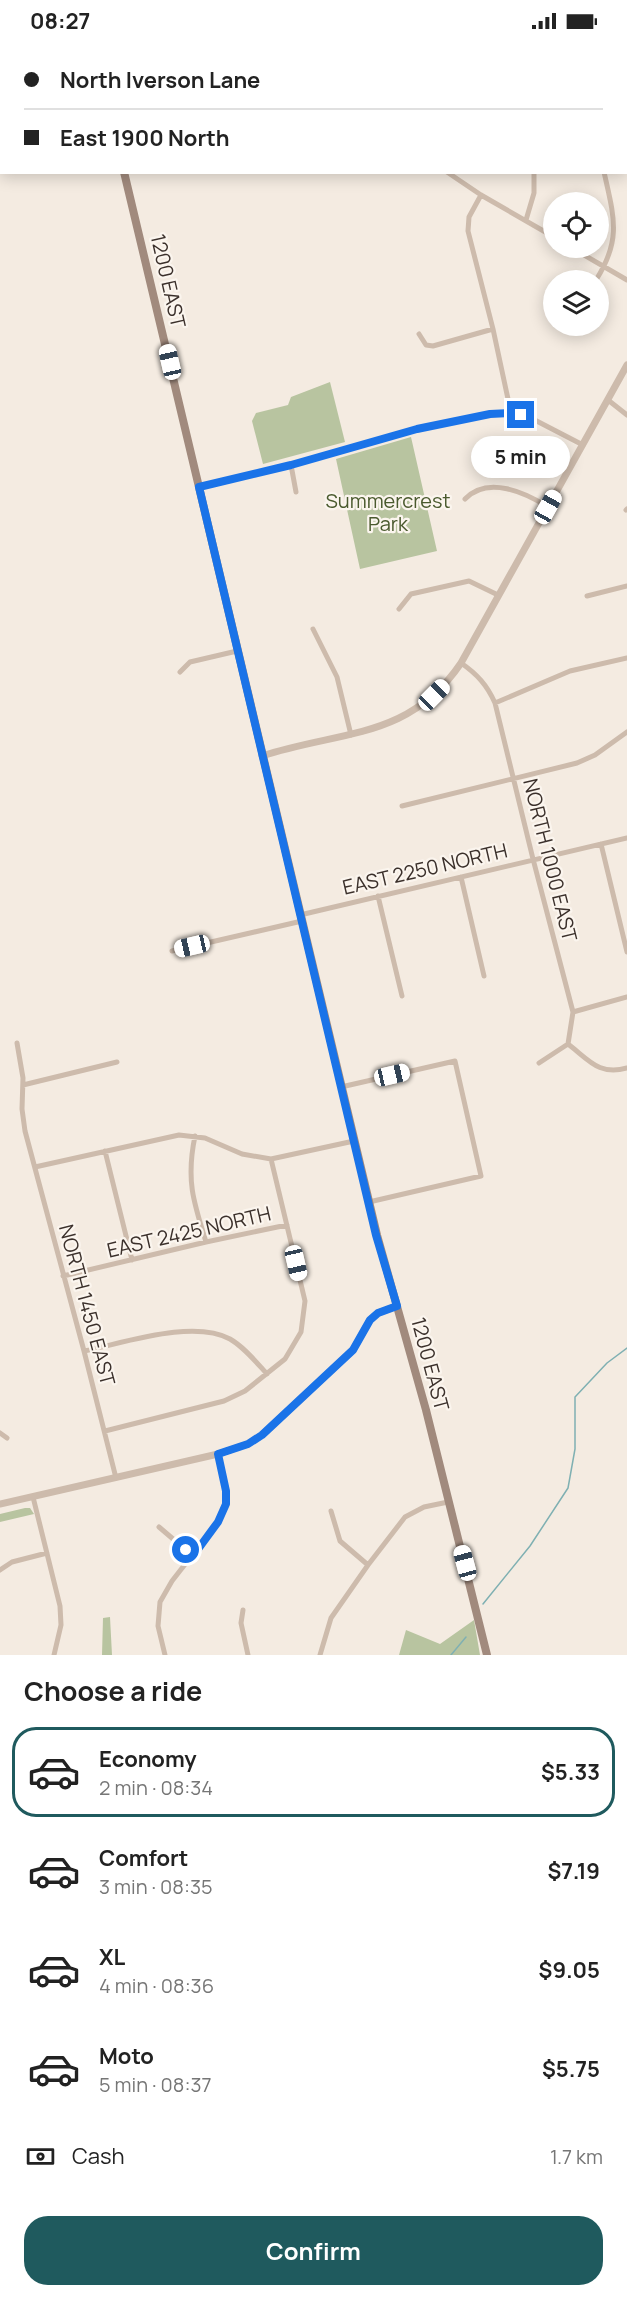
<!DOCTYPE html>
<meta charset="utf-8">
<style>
body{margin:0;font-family:Manrope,sans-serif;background:#f6f6f6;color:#222;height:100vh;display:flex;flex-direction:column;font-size:22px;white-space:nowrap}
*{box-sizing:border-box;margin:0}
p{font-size:20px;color:#767676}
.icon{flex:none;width:33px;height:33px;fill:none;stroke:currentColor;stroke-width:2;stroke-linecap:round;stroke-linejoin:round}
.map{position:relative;height:1613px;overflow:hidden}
.drawer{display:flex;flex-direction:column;background:#fff;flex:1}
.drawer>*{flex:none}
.top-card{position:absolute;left:0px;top:0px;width:627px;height:132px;box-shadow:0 3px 15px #0003;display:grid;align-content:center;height:132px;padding:0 24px;background:#fff}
.tools{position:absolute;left:543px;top:150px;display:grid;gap:12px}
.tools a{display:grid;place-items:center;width:66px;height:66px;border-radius:50%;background:#fff;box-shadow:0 3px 15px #0003;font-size:30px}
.end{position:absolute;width:27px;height:27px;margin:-14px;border:8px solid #1a73e8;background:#fff;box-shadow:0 0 0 3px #fff}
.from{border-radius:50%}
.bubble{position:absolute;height:42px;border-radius:21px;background:#fff;box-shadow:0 3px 15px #0003;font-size:20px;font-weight:700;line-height:42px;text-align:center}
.car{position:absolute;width:18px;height:36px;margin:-18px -9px;border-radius:8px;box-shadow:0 0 4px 2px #0007;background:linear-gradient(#fff 24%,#345 0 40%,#fff 0 76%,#345 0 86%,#fff 0)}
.top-card b{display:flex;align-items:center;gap:21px;height:57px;font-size:22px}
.top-card b+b{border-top:2px solid #e0e0e0}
.top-card i{width:15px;height:15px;background:#222}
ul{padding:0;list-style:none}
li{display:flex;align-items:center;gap:18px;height:90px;margin:0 12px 9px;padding:0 12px;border:3px solid transparent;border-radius:24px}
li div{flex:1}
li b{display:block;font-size:22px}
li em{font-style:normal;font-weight:700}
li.current{border-color:#1f5a5e}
li>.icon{width:54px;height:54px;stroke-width:1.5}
h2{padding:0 24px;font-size:27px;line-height:72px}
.pay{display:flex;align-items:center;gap:15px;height:66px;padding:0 24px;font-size:22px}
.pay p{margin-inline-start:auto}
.button{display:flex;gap:12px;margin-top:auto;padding:12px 24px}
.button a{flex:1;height:69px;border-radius:24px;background:#1f5a5e;color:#fff;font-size:24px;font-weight:700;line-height:69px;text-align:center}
.status{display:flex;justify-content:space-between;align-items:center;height:42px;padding:0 30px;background:#fff;direction:ltr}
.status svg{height:16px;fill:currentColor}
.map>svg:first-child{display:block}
</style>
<div class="status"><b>08:27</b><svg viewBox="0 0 49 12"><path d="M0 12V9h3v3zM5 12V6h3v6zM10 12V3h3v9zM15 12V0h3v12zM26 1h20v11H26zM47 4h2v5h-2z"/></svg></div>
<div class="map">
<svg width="627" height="1613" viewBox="0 0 627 1613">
<rect width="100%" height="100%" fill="#f4ebe1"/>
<path fill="#b8c4a0" d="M 330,340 L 345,400 L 263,422 L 252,379 L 256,371 L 288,363 L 291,355 Z
M 411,395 L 437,509 L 360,527 L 336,417 Z
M 25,1466 L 30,1466 L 34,1472 L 0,1480 L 0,1472 Z
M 110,1575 L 112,1613 L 102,1613 L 103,1576 Z
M 474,1578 L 480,1613 L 399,1613 L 406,1588 L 440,1602 Z"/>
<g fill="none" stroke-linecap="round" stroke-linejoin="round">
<path stroke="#7fb0b2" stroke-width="1.5" d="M 483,1562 L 530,1504 L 568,1446 L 575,1407 L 575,1355 L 607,1321 L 627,1306
M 451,1613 L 466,1595"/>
<path stroke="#cdbbac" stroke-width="5" d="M 503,0 L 504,2
M 573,0 L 574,2
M 178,2 L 180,0
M 626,16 L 627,15
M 447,130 L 481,153 L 554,195
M 481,153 L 469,175 L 468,189 L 493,287 L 511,371
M 526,178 L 534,151 L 534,130
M 572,206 L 627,238
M 596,238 C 622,197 614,175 604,130
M 419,292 L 426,303 L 433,304 L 493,287
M 608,358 L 627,373
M 291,423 L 296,450
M 199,445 L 291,423 L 417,387 L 490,372 L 511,371 L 527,374 L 583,403
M 465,457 C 488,433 526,451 548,465
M 626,468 L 627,467
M 587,554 L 627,544
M 399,567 L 411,552 L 469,539 L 498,553
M 313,587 L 337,635 L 351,693
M 461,621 C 477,632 487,643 495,661 L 533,817 L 573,970 L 568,1002 L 539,1021
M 180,630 L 190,620 L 237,609
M 495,661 L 570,629 L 627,616
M 402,764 L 577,721 L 595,713 L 627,690
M 601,802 L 627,910
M 461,835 L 484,934
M 378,854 L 402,954
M 300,873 L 627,796
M 172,909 L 302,879
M 573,970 L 627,955
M 17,1001 L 23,1036 L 22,1067 L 25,1089 L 84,1309 L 116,1436
M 568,1002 C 589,1018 599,1034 627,1026
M 23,1043 L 117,1020
M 341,1045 L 455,1019 L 481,1134 L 369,1160
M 195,1094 C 186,1137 193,1159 206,1200
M 105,1109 L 132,1218
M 35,1125 L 179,1093 L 205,1096 L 242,1112 L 271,1117 L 354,1099
M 63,1234 L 206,1200 L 287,1183
M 84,1309 C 124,1301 193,1277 230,1297 C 244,1305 256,1320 267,1332
M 105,1389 L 224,1359 L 245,1349 L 285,1317 L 301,1290 L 305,1259 L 271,1117
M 0,1391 L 7,1396
M 33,1455 L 60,1564 L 61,1583 L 54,1613
M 331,1469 L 340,1499 L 368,1523
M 159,1485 L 193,1514
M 0,1528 L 12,1520 L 47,1511
M 243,1568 L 241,1581 L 248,1613
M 165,1613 L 158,1584 L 160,1560 L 172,1539 L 218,1480 L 226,1462 L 227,1449 L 218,1412
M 320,1613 L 331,1576 L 368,1523 L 405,1475 L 424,1465 L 448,1460"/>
<path stroke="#cdbbac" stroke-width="7" d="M 262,714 C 341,688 409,698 461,621 L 627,323
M 0,1462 L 218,1412 L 248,1402 L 262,1393 L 353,1308 L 370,1278 L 378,1271 L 397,1264"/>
<path stroke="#a18a7d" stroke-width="8" d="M 92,0 L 92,2
M 124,130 L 377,1193 L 426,1368 L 487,1613"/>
</g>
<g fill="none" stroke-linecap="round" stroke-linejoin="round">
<path stroke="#1a73e8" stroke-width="8" d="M 186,1508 L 193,1514 L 218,1480 L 226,1462 L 226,1449 L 218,1412 L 248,1402 L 262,1393 L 353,1308 L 370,1278 L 378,1271 L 397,1264 L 376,1193 L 199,445 L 291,423 L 417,387 L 490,372 L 510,371 L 521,373"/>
</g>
<g text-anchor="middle" stroke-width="4.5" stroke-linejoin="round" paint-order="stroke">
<g font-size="20" fill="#3b302b" stroke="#fbf5ee">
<text transform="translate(168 239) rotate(77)" y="7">1200 EAST</text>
<text transform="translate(550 818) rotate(76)" y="7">NORTH 1000 EAST</text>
<text transform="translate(425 827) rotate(-13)" y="7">EAST 2250 NORTH</text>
<text transform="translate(189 1190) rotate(-13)" y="7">EAST 2425 NORTH</text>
<text transform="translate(87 1263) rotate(75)" y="7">NORTH 1450 EAST</text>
<text transform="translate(430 1322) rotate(75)" y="7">1200 EAST</text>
</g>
<g font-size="20" fill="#4a5a2e" stroke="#fbf5ee">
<text x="388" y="466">Summercrest<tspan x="388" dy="23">Park</tspan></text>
</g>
</g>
</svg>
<div class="tools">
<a><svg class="icon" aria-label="locate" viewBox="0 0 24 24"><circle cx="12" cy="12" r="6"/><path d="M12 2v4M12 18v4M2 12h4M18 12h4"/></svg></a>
<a><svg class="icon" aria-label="layers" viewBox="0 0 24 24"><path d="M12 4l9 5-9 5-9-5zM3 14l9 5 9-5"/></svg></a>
</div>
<i class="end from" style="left:186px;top:1508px"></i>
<i class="end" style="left:521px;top:373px"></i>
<div class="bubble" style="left:471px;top:394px;width:99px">5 min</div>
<i class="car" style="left:170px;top:320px;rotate:347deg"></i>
<i class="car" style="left:548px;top:465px;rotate:29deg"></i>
<i class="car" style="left:434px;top:653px;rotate:45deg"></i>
<i class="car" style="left:192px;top:904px;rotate:257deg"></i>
<i class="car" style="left:392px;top:1033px;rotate:77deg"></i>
<i class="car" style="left:296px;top:1221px;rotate:167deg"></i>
<i class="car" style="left:465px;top:1521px;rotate:345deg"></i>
<div class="top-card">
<b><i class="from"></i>North Iverson Lane</b>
<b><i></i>East 1900 North</b>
</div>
</div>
<section class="drawer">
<h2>Choose a ride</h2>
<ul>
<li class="current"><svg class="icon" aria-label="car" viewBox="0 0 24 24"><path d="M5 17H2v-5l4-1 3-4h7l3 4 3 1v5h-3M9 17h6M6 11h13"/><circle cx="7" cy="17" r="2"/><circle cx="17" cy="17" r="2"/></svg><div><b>Economy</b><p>2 min · 08:34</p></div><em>$5.33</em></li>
<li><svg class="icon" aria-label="car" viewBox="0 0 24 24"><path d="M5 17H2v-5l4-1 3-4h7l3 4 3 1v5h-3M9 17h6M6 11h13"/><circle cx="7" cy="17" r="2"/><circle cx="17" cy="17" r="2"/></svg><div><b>Comfort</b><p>3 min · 08:35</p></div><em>$7.19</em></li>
<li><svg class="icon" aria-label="car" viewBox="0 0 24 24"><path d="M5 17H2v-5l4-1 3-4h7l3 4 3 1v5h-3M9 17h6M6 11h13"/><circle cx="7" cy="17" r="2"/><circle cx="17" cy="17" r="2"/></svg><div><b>XL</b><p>4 min · 08:36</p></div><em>$9.05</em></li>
<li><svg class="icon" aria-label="car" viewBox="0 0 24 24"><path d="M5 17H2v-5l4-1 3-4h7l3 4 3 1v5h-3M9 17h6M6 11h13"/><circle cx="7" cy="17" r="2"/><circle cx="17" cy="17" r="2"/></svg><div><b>Moto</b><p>5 min · 08:37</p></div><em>$5.75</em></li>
</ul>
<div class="pay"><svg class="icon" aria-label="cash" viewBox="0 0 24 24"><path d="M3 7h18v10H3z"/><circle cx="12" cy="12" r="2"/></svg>Cash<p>1.7 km</p></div>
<div class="button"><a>Confirm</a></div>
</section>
